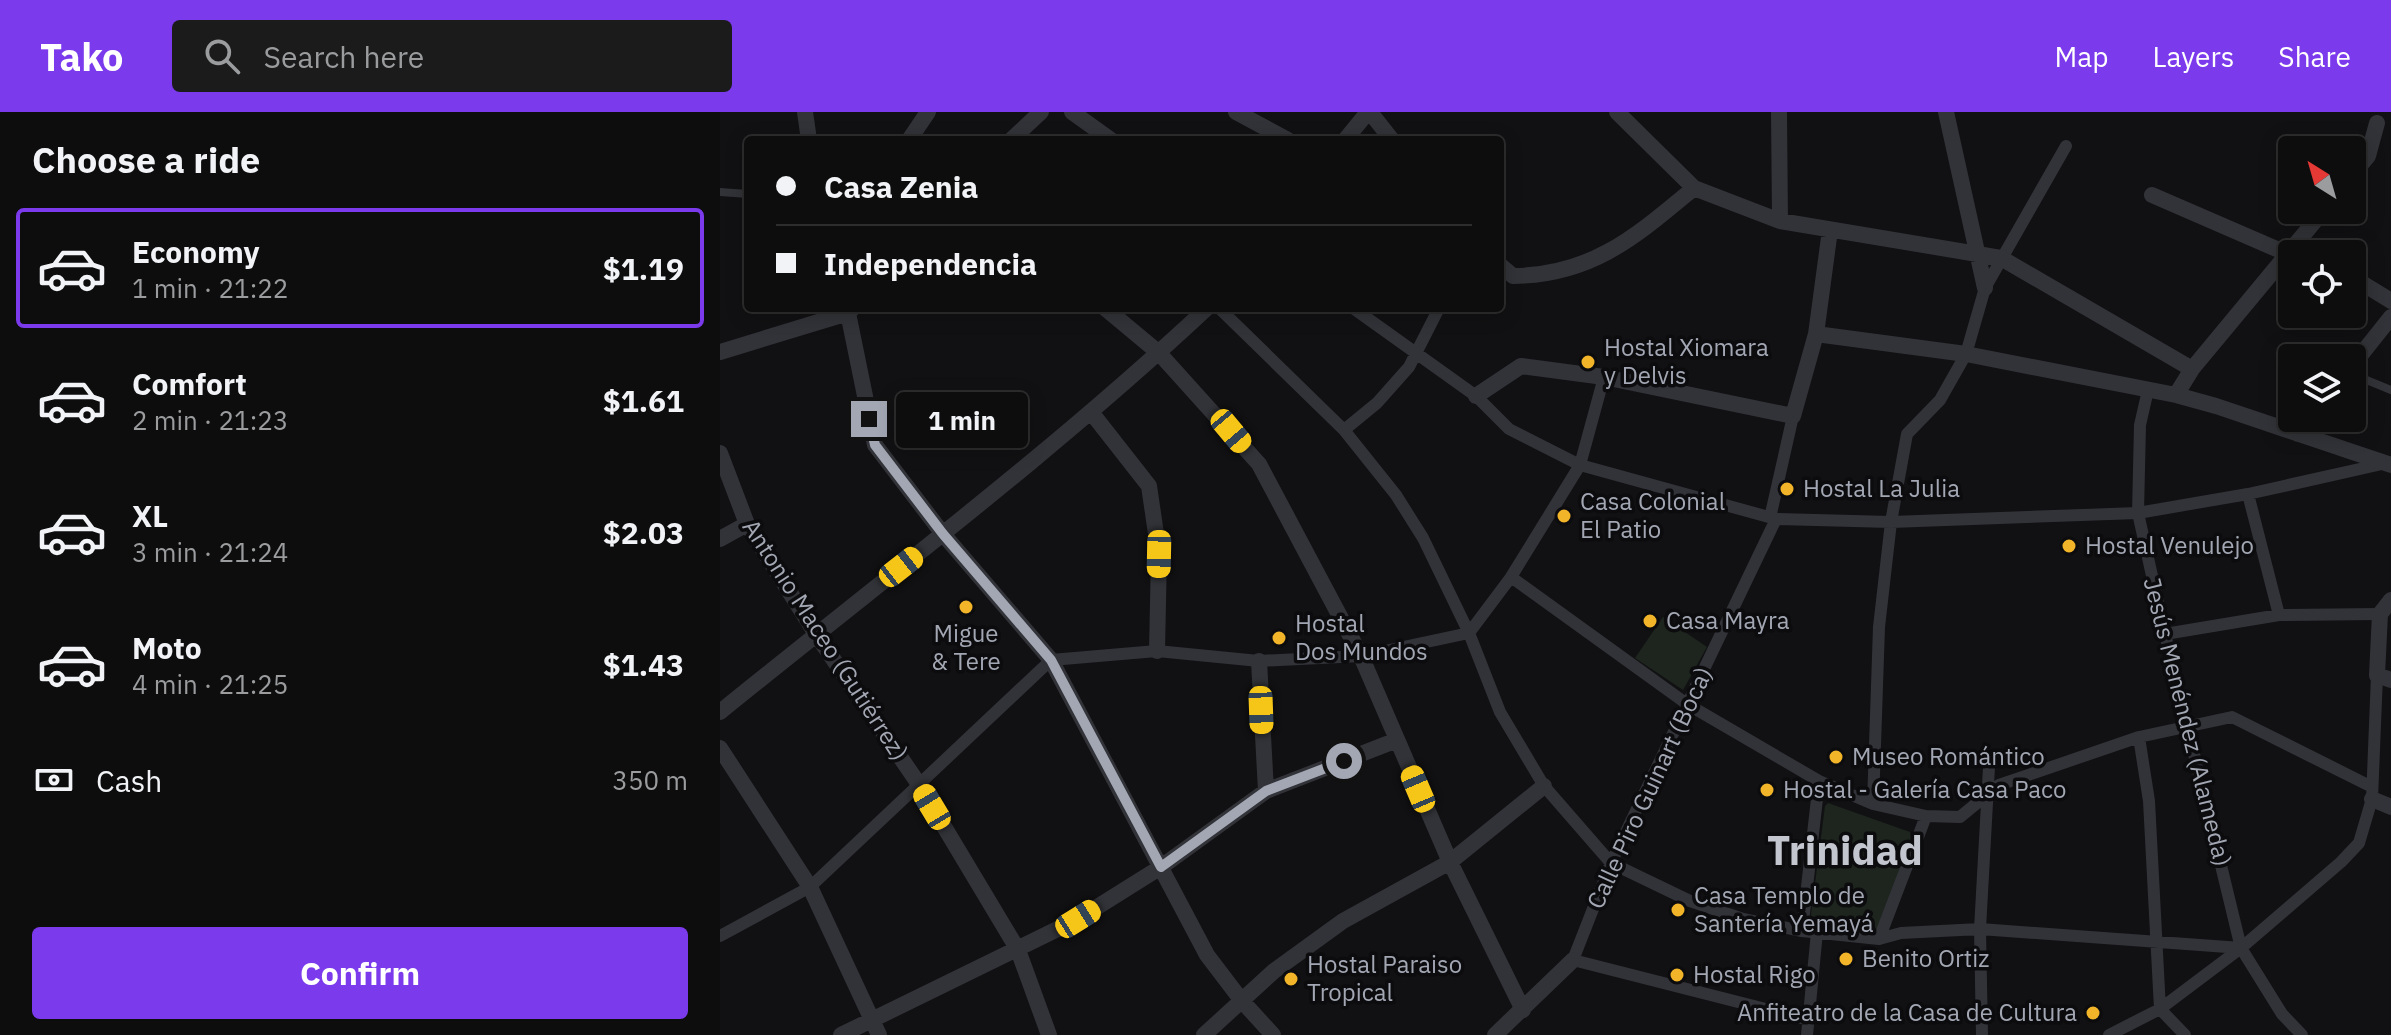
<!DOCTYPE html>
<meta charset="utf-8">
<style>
body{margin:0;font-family:"IBM Plex Sans",sans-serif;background:#1b1b1c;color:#f1f3f6;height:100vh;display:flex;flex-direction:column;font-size:30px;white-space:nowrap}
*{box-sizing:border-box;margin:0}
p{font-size:26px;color:#9a9c9e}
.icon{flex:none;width:44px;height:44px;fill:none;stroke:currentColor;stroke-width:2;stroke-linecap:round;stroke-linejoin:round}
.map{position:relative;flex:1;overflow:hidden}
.side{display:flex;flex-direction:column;background:#0d0d0e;width:720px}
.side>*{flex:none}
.hud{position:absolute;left:24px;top:24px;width:760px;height:176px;border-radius:8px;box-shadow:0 4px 20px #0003,0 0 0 2px #2d2d2e;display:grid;align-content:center;height:176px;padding:0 32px;background:#0d0d0e}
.needle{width:52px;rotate:323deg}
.tools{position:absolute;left:1558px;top:24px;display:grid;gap:16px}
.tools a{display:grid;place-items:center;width:88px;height:88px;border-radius:8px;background:#0d0d0e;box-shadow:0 4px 20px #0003,0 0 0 2px #2d2d2e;font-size:40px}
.end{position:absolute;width:36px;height:36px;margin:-18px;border:10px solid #a2a7b3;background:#111;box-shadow:0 0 0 4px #111}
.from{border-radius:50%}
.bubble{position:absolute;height:56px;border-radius:8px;background:#0d0d0e;box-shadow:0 4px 20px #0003,0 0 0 2px #2d2d2e;font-size:26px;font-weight:700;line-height:56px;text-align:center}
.car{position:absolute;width:24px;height:48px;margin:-24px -12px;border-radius:10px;box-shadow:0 0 6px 2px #0007;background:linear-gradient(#f5c518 24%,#345 0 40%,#f5c518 0 76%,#345 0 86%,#f5c518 0)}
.hud b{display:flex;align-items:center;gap:28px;height:76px;font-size:30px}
.hud b+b{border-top:2px solid #2d2d2e}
.hud i{width:20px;height:20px;background:#f1f3f6}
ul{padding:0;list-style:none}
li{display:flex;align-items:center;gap:24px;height:120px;margin:0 16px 12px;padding:0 16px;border:4px solid transparent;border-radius:8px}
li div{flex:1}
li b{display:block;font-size:30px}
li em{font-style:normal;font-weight:700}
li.current{border-color:#7c3aed}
li>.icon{width:72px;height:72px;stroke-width:1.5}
h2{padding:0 32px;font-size:36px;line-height:96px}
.pay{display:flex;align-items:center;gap:20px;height:88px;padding:0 32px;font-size:30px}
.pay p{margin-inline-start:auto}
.cta{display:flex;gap:16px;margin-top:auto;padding:16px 32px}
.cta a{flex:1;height:92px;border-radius:8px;background:#7c3aed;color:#fff;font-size:32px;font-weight:700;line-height:92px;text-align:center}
header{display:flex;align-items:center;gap:48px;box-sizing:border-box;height:112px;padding:0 40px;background:#7c3aed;color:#fff}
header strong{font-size:38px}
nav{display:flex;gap:44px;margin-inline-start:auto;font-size:28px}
.search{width:560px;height:72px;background:#1b1b1c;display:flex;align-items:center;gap:20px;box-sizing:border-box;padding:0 28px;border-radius:8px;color:#9a9c9e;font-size:30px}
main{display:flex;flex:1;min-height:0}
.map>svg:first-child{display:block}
</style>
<header>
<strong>Tako</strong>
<div class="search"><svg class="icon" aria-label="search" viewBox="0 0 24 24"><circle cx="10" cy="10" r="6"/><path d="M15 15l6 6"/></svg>Search here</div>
<nav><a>Map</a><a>Layers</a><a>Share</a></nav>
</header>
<main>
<section class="side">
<h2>Choose a ride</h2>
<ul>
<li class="current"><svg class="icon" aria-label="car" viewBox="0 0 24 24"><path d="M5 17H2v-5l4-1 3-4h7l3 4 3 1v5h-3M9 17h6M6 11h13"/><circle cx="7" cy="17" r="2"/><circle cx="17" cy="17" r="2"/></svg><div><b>Economy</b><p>1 min · 21:22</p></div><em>$1.19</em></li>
<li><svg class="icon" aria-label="car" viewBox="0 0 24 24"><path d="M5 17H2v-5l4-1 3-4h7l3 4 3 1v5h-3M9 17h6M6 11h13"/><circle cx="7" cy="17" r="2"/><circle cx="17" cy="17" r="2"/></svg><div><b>Comfort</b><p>2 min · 21:23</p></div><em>$1.61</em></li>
<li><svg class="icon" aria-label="car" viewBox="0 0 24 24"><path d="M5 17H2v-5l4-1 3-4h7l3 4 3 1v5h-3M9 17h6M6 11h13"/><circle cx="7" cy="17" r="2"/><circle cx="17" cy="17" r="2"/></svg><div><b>XL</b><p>3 min · 21:24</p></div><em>$2.03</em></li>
<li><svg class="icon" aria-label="car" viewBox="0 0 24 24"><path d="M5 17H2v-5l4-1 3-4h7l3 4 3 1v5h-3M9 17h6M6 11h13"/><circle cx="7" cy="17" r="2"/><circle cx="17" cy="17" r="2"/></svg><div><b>Moto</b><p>4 min · 21:25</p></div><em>$1.43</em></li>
</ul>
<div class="pay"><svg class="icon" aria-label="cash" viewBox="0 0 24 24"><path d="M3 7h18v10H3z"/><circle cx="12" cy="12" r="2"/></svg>Cash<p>350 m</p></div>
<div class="cta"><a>Confirm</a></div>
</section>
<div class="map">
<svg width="1671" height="923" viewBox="0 0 1671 923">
<rect width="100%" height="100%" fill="#111113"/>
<path fill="#1d251e" d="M 943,505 L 987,535 L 963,578 L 915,546 Z
M 1108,691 L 1190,720 L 1191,725 L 1159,817 L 1154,821 L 1094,815 L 1090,810 L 1105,694 Z"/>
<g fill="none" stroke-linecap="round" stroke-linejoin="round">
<path stroke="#323338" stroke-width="8" d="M 0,80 L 28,82
M 1632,262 L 1671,278"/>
<path stroke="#323338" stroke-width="12" d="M 499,196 L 624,318 L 676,383 L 703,426 L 749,521 L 780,600 L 824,674 L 891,751 L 970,789 L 1023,807 L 1082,819 L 1159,827 L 1181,821 L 1260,817 L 1521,836
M 633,196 L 756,284 L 789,317 L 860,353 L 1056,407 L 1171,410 L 1418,401 L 1528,382 L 1662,352
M 1428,278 L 1420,313 L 1418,401 L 1445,522 L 1521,836 L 1562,902 L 1582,923
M 624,318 L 657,291 L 689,255 L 719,196
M 1528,382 L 1559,503
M 1050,406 L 1073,304
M 1056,407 L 891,751 L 853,848 L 1089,908
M 791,465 L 967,592 L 1099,669 L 1153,692 L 1206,704 L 1240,705 L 1279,673 L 1419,625 L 1512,605 L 1652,675
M 1445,522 L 1559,503 L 1660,502
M 1419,625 L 1429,689 L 1440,897 L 1465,923
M 1153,692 L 1159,515 L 1171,410 L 1187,322 L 1220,288 L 1246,242 L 1265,176 L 1346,34
M 1082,819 L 1099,669
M 0,824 L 90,775 L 331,548 L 437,539 L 539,549 L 641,544 L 749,521 L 791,465 L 860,353 L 884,265
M 1159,827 L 1206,704
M 1087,923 L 1097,820
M 1262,923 L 1260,817 L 1269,655
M 1389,923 L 1440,897 L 1521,836 L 1621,750 L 1639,731 L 1652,687 L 1657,563"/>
<path stroke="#323338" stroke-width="16" d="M 85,0 L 89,28
M 352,0 L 391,28
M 516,0 L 568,28
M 650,0 L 672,28
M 897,0 L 974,76 L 1060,109 L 1281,146 L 1472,257
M 1059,0 L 1060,109
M 1226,0 L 1265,176
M 189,28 L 208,0
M 291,28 L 321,0
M 625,28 L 648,0
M 1632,63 L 1648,44 L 1657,11
M 1432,83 L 1568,142
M 1577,132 L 1593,142
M 780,153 L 793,164 C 873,163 916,124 974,76
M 1632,165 L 1671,189
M 127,196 L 155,333 L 223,422 L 331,548 L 487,843 L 522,889 L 553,923
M 385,196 L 439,241 L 539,352 L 641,544 L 730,750 L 803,898
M 1096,222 L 1246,242 L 1456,283 L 1496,294 L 1671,353
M 0,240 L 128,201 L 133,196
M 1632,254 L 1671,205
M 1456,283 L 1472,257 L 1604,98
M 756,284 L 801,254 L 884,265 L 1073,304 L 1096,222 L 1110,118
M 371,300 L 429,374 L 439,442 L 437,539
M 1578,322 L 1591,306
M 0,341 L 27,412 L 96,522 L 198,671 L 298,838 L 329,923
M 0,427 L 27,412
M 1671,488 L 1660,502 L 1657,563 L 1671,568
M 539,549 L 546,679
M 0,600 C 164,467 333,340 487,196
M 0,636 L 90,775 L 159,923
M 1652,687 L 1671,695
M 121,923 L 358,807 L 441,755 L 546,679 L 677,628
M 484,923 L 554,859 L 623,809 L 730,750 L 824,674
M 775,923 L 853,848"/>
</g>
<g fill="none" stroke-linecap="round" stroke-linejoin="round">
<path stroke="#a2a7b3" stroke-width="10" d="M 149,307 L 155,333 L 223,422 L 331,548 L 441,755 L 546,679 L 624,649"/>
</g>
<g fill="#f2b429" stroke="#0c0c0e" stroke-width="3">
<circle cx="868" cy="250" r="8"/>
<circle cx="1067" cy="377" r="8"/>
<circle cx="844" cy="404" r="8"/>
<circle cx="1349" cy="434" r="8"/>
<circle cx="246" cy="495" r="8"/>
<circle cx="930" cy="509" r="8"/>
<circle cx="559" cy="526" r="8"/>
<circle cx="1116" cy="645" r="8"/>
<circle cx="1047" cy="678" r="8"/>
<circle cx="958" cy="798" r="8"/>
<circle cx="1126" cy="847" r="8"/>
<circle cx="957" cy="863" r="8"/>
<circle cx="571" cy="867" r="8"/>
<circle cx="1373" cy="901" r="8"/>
</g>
<g text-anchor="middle" stroke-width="7" stroke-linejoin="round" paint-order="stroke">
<g font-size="24" fill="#a2a7b3" stroke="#0c0c0e" text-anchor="start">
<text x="884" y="244">Hostal Xiomara<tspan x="884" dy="28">y Delvis</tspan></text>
<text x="1083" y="385">Hostal La Julia</text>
<text x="860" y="398">Casa Colonial<tspan x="860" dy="28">El Patio</tspan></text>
<text x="1365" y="442">Hostal Venulejo</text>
<text x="946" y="517">Casa Mayra</text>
<text x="575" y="520">Hostal<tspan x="575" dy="28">Dos Mundos</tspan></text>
<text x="246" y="530" text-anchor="middle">Migue<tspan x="246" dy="28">&amp; Tere</tspan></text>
<text x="1132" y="653">Museo Romántico</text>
<text x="1063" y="686">Hostal - Galería Casa Paco</text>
<text x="974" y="792">Casa Templo de<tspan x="974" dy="28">Santería Yemayá</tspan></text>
<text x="1142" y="855">Benito Ortiz</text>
<text x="587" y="861">Hostal Paraiso<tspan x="587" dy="28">Tropical</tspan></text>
<text x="973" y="871">Hostal Rigo</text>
<text x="1357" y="909" text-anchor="end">Anfiteatro de la Casa de Cultura</text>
</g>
<g font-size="24" fill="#a2a7b3" stroke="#0c0c0e">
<text transform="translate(105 528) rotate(57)" y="8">Antonio Maceo (Gutiérrez)</text>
<text transform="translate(1467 610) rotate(76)" y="8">Jesús Menéndez (Alameda)</text>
<text transform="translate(930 676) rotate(-65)" y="8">Calle Piro Guinart (Boca)</text>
</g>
<g font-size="40" font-weight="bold" fill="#c3c6cf" stroke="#0c0c0e">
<text x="1125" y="753">Trinidad</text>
</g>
</g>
</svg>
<div class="tools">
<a><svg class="needle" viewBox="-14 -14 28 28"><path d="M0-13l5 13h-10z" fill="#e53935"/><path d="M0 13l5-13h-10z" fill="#9a9c9e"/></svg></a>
<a><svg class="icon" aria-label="locate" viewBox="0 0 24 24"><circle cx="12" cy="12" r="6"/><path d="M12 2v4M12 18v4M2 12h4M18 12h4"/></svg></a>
<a><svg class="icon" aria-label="layers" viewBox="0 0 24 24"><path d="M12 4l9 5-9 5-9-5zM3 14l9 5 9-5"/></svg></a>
</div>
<i class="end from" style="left:624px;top:649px"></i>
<i class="end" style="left:149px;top:307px"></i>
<div class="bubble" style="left:176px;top:280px;width:132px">1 min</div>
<i class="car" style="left:511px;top:319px;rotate:140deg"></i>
<i class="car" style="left:439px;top:442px;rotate:181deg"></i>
<i class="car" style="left:181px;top:455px;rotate:52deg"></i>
<i class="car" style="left:541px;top:598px;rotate:178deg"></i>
<i class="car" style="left:698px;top:677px;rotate:337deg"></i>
<i class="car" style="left:212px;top:695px;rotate:329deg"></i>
<i class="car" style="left:358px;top:807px;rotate:58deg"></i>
<div class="hud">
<b><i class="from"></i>Casa Zenia</b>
<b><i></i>Independencia</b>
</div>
</div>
</main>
